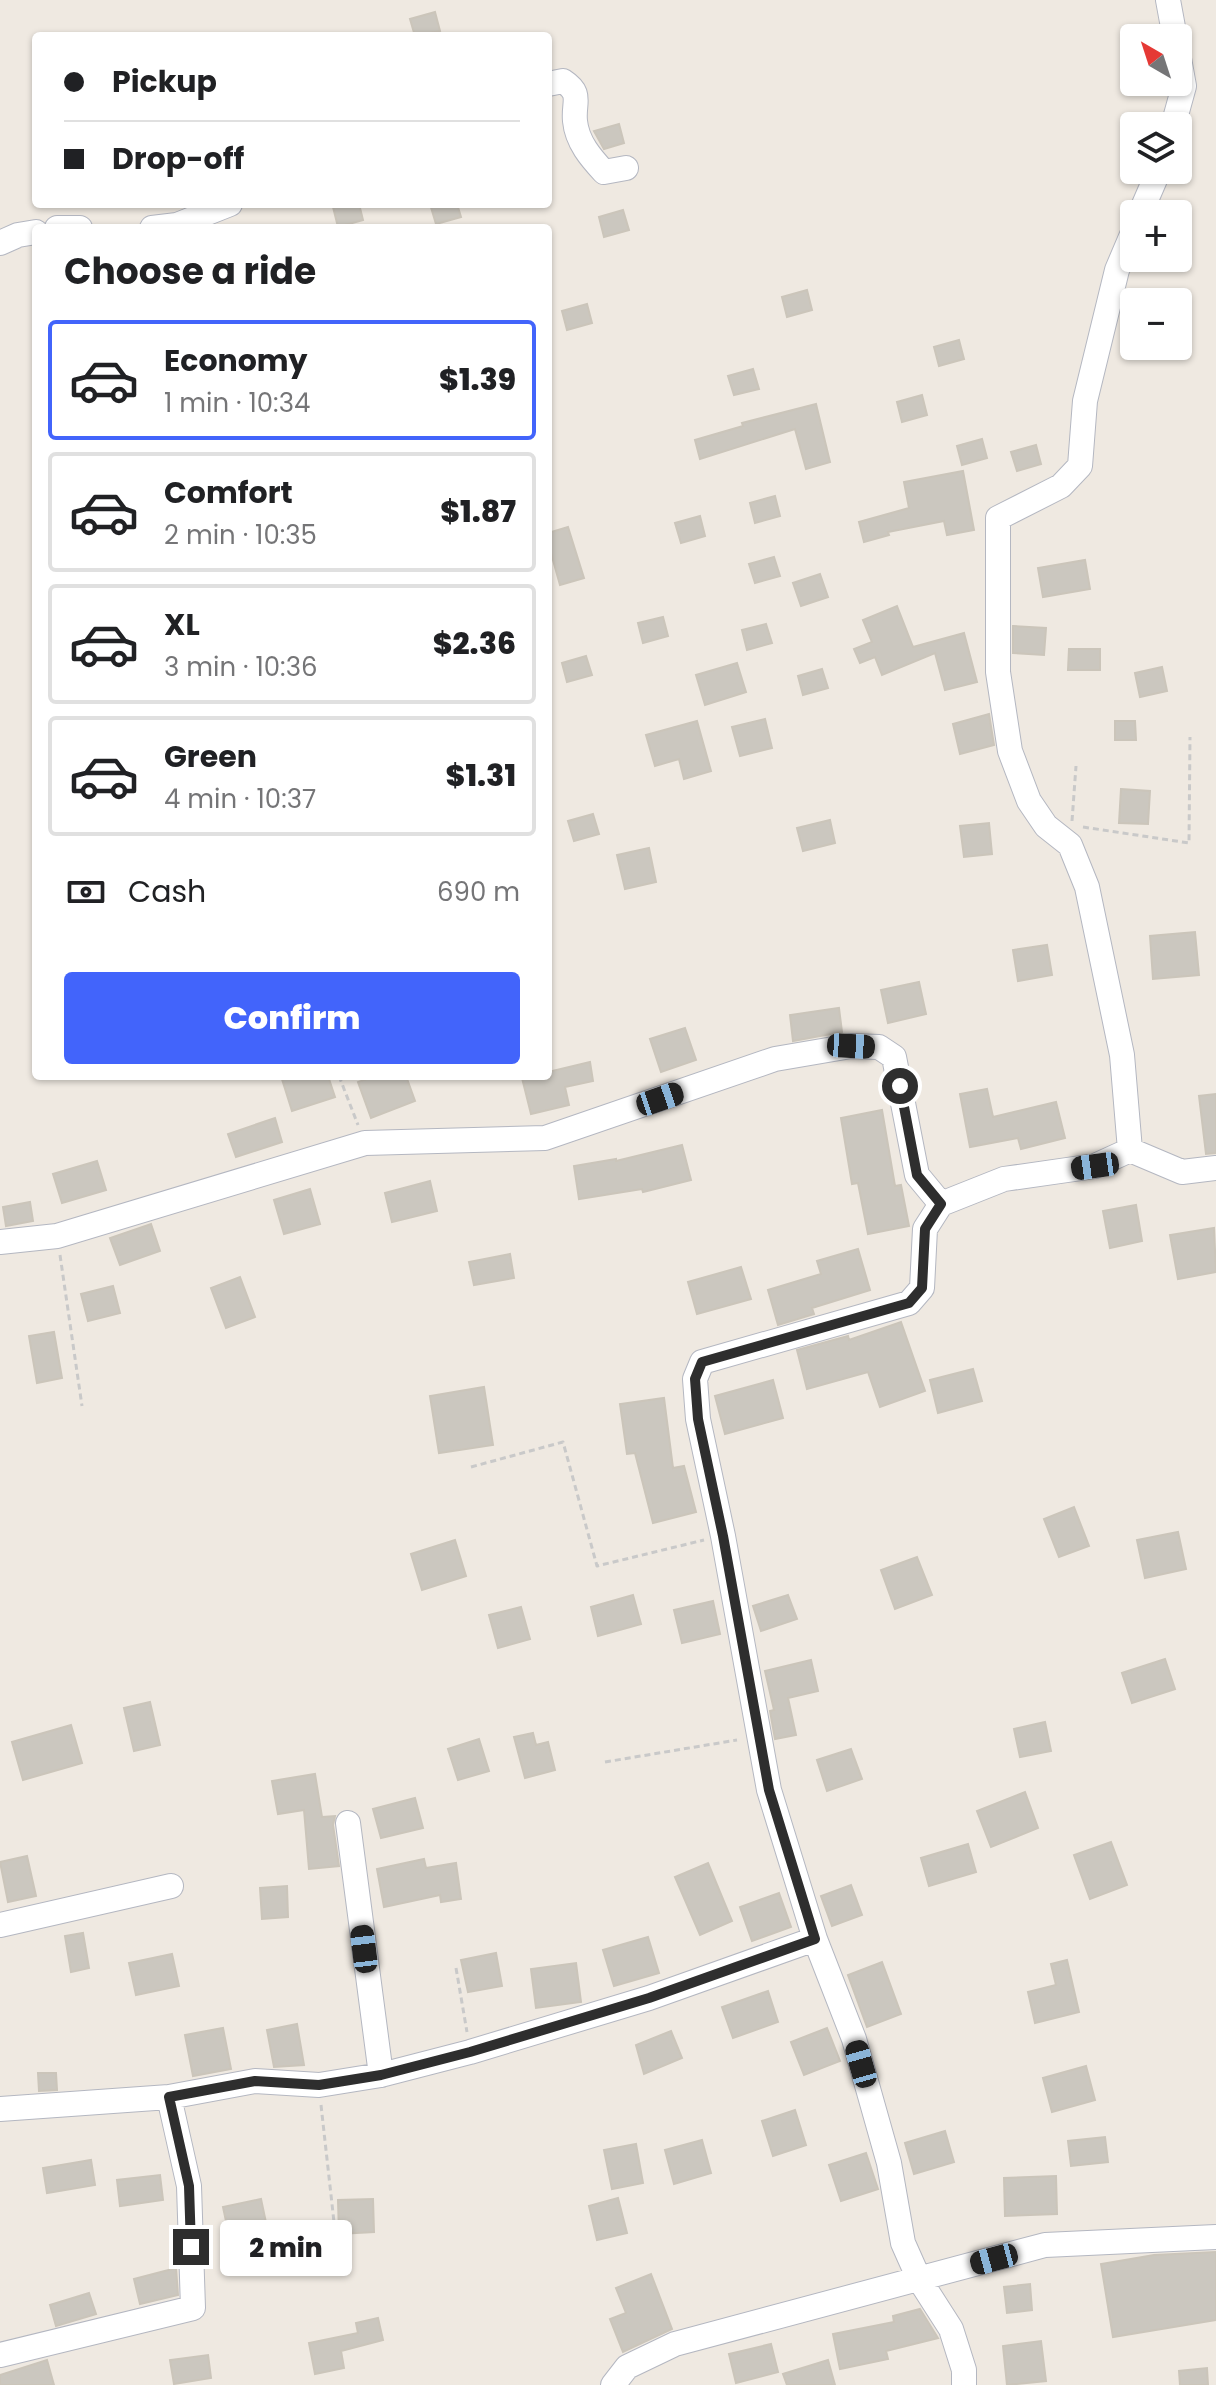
<!DOCTYPE html>
<meta charset="utf-8">
<style>
body{margin:0;font-family:Poppins,sans-serif;background:#f6f6f6;color:#202124;height:100vh;display:flex;flex-direction:column;font-size:30px;white-space:nowrap}
*{box-sizing:border-box;margin:0}
p{font-size:26px;color:#757577}
.icon{flex:none;width:44px;height:44px;fill:none;stroke:currentColor;stroke-width:2;stroke-linecap:round;stroke-linejoin:round}
.map{position:relative;flex:1;overflow:hidden}
.sheet{position:absolute;left:32px;top:224px;width:520px;height:856px;display:flex;flex-direction:column;background:#fff;border-radius:8px;box-shadow:0 2px 6px #0004}
.sheet>*{flex:none}
.hud{position:absolute;left:32px;top:32px;width:520px;height:176px;border-radius:8px;box-shadow:0 2px 6px #0004;display:grid;align-content:center;height:176px;padding:0 32px;background:#fff}
.needle{width:52px;rotate:321deg}
.controls{position:absolute;left:1120px;top:24px;display:grid;gap:16px}
.controls a{display:grid;place-items:center;width:72px;height:72px;border-radius:8px;background:#fff;box-shadow:0 2px 6px #0004;font-size:40px}
.end{position:absolute;width:36px;height:36px;margin:-18px;border:10px solid #2e2e2e;background:#fff;box-shadow:0 0 0 4px #fff}
.from{border-radius:50%}
.bubble{position:absolute;height:56px;border-radius:8px;background:#fff;box-shadow:0 2px 6px #0004;font-size:26px;font-weight:800;line-height:56px;text-align:center}
.car{position:absolute;width:24px;height:48px;margin:-24px -12px;border-radius:10px;box-shadow:0 0 6px 2px #0007;background:linear-gradient(#222 24%,#8ab4d8 0 40%,#222 0 76%,#8ab4d8 0 86%,#222 0)}
.hud b{display:flex;align-items:center;gap:28px;height:76px;font-size:30px}
.hud b+b{border-top:2px solid #e0e0e0}
.hud i{width:20px;height:20px;background:#202124}
ul{padding:0;list-style:none}
li{display:flex;align-items:center;gap:24px;height:120px;margin:0 16px 12px;padding:0 16px;border:4px solid #e0e0e0;border-radius:8px}
li div{flex:1}
li b{display:block;font-size:30px}
li em{font-style:normal;font-weight:800}
li.on{border-color:#4264fb}
li>.icon{width:72px;height:72px;stroke-width:1.5}
h2{padding:0 32px;font-size:36px;line-height:96px}
.pay{display:flex;align-items:center;gap:20px;height:88px;padding:0 32px;font-size:30px}
.pay p{margin-inline-start:auto}
.primary-button{display:flex;gap:16px;margin-top:auto;padding:16px 32px}
.primary-button a{flex:1;height:92px;border-radius:8px;background:#4264fb;color:#fff;font-size:32px;font-weight:800;line-height:92px;text-align:center}
.map>svg:first-child{display:block}
</style>
<div class="map">
<svg width="1216" height="2385" viewBox="0 0 1216 2385">
<rect width="100%" height="100%" fill="#efe9e1"/>
<path fill="#cbc7bf" stroke="#cbc5ba" stroke-width="2" d="M 435,12 L 440,31 L 415,36 L 410,19 Z
M 619,124 L 624,143 L 604,149 L 594,131 Z
M 344,204 L 359,204 L 363,220 L 338,227 L 333,207 Z
M 430,204 L 457,204 L 461,217 L 436,224 Z
M 623,210 L 629,230 L 604,237 L 599,217 Z
M 807,290 L 812,310 L 787,317 L 782,297 Z
M 587,304 L 592,323 L 567,330 L 562,311 Z
M 959,340 L 964,359 L 939,366 L 934,347 Z
M 753,369 L 759,389 L 734,395 L 728,376 Z
M 922,395 L 927,415 L 902,422 L 897,402 Z
M 816,404 L 830,462 L 806,469 L 795,429 L 700,459 L 695,440 L 743,426 L 742,423 Z
M 982,439 L 987,458 L 962,465 L 957,446 Z
M 1036,445 L 1041,464 L 1017,471 L 1011,452 Z
M 963,471 L 974,530 L 947,535 L 944,521 L 888,532 L 889,535 L 864,542 L 859,522 L 909,508 L 904,482 Z
M 775,496 L 780,516 L 755,523 L 750,503 Z
M 700,516 L 705,536 L 681,543 L 675,523 Z
M 568,527 L 584,578 L 560,585 L 551,553 L 548,554 L 548,533 Z
M 774,557 L 780,576 L 755,583 L 749,564 Z
M 1085,560 L 1090,589 L 1043,597 L 1038,568 Z
M 820,574 L 828,597 L 801,606 L 793,583 Z
M 897,606 L 913,647 L 964,633 L 977,682 L 945,690 L 935,653 L 882,675 L 875,657 L 860,663 L 854,649 L 872,642 L 863,620 Z
M 663,617 L 668,636 L 643,643 L 638,623 Z
M 766,624 L 772,643 L 747,650 L 742,630 Z
M 1013,626 L 1046,628 L 1044,655 L 1013,653 Z
M 1069,649 L 1100,649 L 1100,670 L 1068,670 Z
M 586,656 L 592,675 L 567,682 L 562,663 Z
M 737,663 L 746,692 L 705,705 L 696,675 Z
M 1162,667 L 1167,691 L 1140,697 L 1135,673 Z
M 822,669 L 828,688 L 803,695 L 798,676 Z
M 989,714 L 994,745 L 960,754 L 953,724 Z
M 765,719 L 772,748 L 740,756 L 732,727 Z
M 697,721 L 711,771 L 684,779 L 679,759 L 655,766 L 646,735 Z
M 1115,721 L 1135,721 L 1136,740 L 1115,740 Z
M 1121,789 L 1150,791 L 1148,824 L 1119,823 Z
M 593,814 L 599,834 L 574,841 L 568,821 Z
M 830,820 L 835,843 L 803,851 L 797,828 Z
M 989,823 L 992,854 L 964,857 L 960,826 Z
M 649,848 L 656,882 L 625,889 L 617,855 Z
M 1195,932 L 1199,975 L 1153,979 L 1150,936 Z
M 1047,945 L 1052,975 L 1018,981 L 1013,950 Z
M 919,982 L 926,1014 L 888,1023 L 881,990 Z
M 839,1008 L 842,1032 L 793,1041 L 790,1015 Z
M 685,1028 L 696,1060 L 661,1072 L 650,1039 Z
M 590,1062 L 593,1081 L 565,1087 L 569,1105 L 531,1114 L 522,1078 L 548,1076 L 548,1072 Z
M 281,1076 L 328,1076 L 335,1097 L 292,1111 Z
M 375,1076 L 406,1076 L 415,1101 L 371,1118 L 358,1082 Z
M 987,1089 L 993,1117 L 1056,1102 L 1065,1138 L 1021,1149 L 1018,1138 L 970,1147 L 960,1094 Z
M 1216,1094 L 1216,1153 L 1206,1154 L 1199,1096 Z
M 882,1110 L 895,1186 L 901,1185 L 909,1226 L 868,1234 L 858,1183 L 852,1184 L 841,1118 Z
M 275,1118 L 282,1142 L 236,1157 L 228,1134 Z
M 682,1145 L 691,1180 L 643,1192 L 642,1189 L 579,1199 L 574,1166 L 616,1159 L 616,1161 Z
M 97,1161 L 106,1190 L 62,1203 L 53,1174 Z
M 430,1181 L 437,1211 L 392,1222 L 385,1193 Z
M 310,1189 L 320,1224 L 284,1234 L 274,1200 Z
M 30,1202 L 33,1221 L 6,1226 L 3,1207 Z
M 1136,1205 L 1142,1241 L 1110,1248 L 1103,1211 Z
M 151,1224 L 160,1251 L 120,1265 L 110,1238 Z
M 1214,1228 L 1216,1272 L 1178,1279 L 1170,1235 Z
M 858,1249 L 870,1290 L 812,1308 L 814,1314 L 778,1325 L 768,1290 L 821,1274 L 817,1261 Z
M 510,1254 L 514,1278 L 474,1285 L 469,1262 Z
M 741,1267 L 751,1299 L 697,1314 L 688,1282 Z
M 240,1277 L 255,1317 L 226,1328 L 211,1288 Z
M 113,1286 L 120,1313 L 88,1321 L 81,1294 Z
M 901,1322 L 925,1391 L 880,1407 L 868,1372 L 807,1389 L 797,1350 L 848,1336 L 849,1340 Z
M 54,1332 L 62,1378 L 37,1383 L 29,1336 Z
M 973,1369 L 982,1401 L 938,1413 L 930,1380 Z
M 773,1380 L 783,1418 L 725,1434 L 715,1396 Z
M 484,1387 L 493,1445 L 439,1453 L 430,1396 Z
M 664,1398 L 673,1468 L 684,1466 L 696,1512 L 653,1523 L 635,1453 L 627,1454 L 620,1404 Z
M 1074,1507 L 1089,1546 L 1059,1557 L 1044,1519 Z
M 1178,1532 L 1186,1569 L 1145,1578 L 1137,1540 Z
M 455,1540 L 466,1576 L 422,1590 L 411,1554 Z
M 917,1557 L 932,1595 L 895,1609 L 881,1570 Z
M 633,1595 L 641,1624 L 598,1636 L 591,1607 Z
M 788,1595 L 797,1619 L 761,1631 L 753,1606 Z
M 713,1601 L 720,1634 L 682,1643 L 674,1610 Z
M 521,1607 L 530,1639 L 498,1648 L 489,1615 Z
M 1165,1659 L 1175,1689 L 1132,1703 L 1122,1673 Z
M 811,1660 L 818,1691 L 788,1698 L 796,1735 L 775,1739 L 770,1711 L 774,1710 L 765,1671 Z
M 150,1702 L 160,1745 L 134,1751 L 124,1708 Z
M 1045,1722 L 1051,1751 L 1020,1757 L 1014,1729 Z
M 71,1725 L 82,1763 L 23,1780 L 12,1742 Z
M 533,1733 L 536,1745 L 548,1742 L 555,1770 L 525,1778 L 514,1737 Z
M 479,1739 L 489,1771 L 458,1780 L 448,1749 Z
M 851,1749 L 862,1779 L 827,1791 L 817,1760 Z
M 315,1774 L 322,1817 L 335,1816 L 333,1825 L 339,1866 L 309,1869 L 304,1810 L 278,1814 L 272,1781 Z
M 1025,1792 L 1038,1828 L 991,1847 L 977,1811 Z
M 415,1798 L 423,1828 L 381,1838 L 373,1809 Z
M 1111,1842 L 1127,1885 L 1090,1899 L 1074,1855 Z
M 968,1844 L 976,1872 L 929,1886 L 921,1858 Z
M 27,1856 L 36,1896 L 8,1902 L 0,1862 Z
M 424,1859 L 426,1868 L 456,1863 L 461,1899 L 441,1902 L 440,1895 L 384,1907 L 377,1869 Z
M 708,1863 L 732,1921 L 700,1935 L 675,1877 Z
M 851,1885 L 862,1915 L 832,1926 L 821,1896 Z
M 287,1886 L 288,1917 L 262,1919 L 260,1888 Z
M 779,1893 L 791,1927 L 752,1941 L 740,1907 Z
M 83,1933 L 89,1968 L 71,1972 L 65,1936 Z
M 648,1937 L 659,1973 L 614,1986 L 603,1950 Z
M 496,1953 L 502,1986 L 468,1992 L 461,1960 Z
M 172,1954 L 179,1986 L 136,1995 L 129,1963 Z
M 1067,1960 L 1079,2012 L 1035,2023 L 1028,1992 L 1056,1985 L 1051,1964 Z
M 882,1962 L 901,2014 L 867,2027 L 848,1975 Z
M 576,1963 L 581,2002 L 536,2008 L 531,1969 Z
M 768,1991 L 778,2022 L 733,2038 L 722,2007 Z
M 297,2024 L 304,2065 L 274,2067 L 267,2030 Z
M 223,2028 L 231,2069 L 193,2076 L 185,2035 Z
M 827,2028 L 840,2061 L 804,2075 L 791,2042 Z
M 671,2031 L 682,2058 L 644,2074 L 636,2045 Z
M 1086,2066 L 1095,2100 L 1052,2112 L 1043,2078 Z
M 38,2073 L 56,2073 L 57,2090 L 39,2091 Z
M 795,2110 L 806,2145 L 773,2156 L 762,2121 Z
M 945,2131 L 954,2162 L 914,2174 L 905,2143 Z
M 1105,2137 L 1108,2162 L 1071,2166 L 1068,2141 Z
M 702,2140 L 711,2173 L 674,2184 L 665,2150 Z
M 636,2144 L 643,2183 L 612,2189 L 604,2150 Z
M 866,2153 L 878,2189 L 841,2201 L 829,2165 Z
M 91,2160 L 95,2185 L 47,2193 L 43,2168 Z
M 160,2175 L 163,2200 L 120,2206 L 117,2180 Z
M 1056,2176 L 1057,2214 L 1005,2216 L 1004,2178 Z
M 618,2198 L 627,2233 L 597,2240 L 589,2206 Z
M 261,2199 L 268,2232 L 230,2240 L 223,2207 Z
M 373,2199 L 374,2232 L 339,2234 L 338,2200 Z
M 1216,2252 L 1216,2320 L 1113,2337 L 1101,2264 L 1154,2255 Z
M 176,2268 L 178,2295 L 140,2304 L 134,2279 Z
M 651,2274 L 672,2329 L 623,2352 L 610,2319 L 626,2313 L 616,2288 Z
M 1030,2284 L 1032,2310 L 1007,2313 L 1004,2287 Z
M 89,2293 L 96,2314 L 56,2326 L 50,2305 Z
M 920,2309 L 938,2338 L 886,2351 L 888,2359 L 840,2369 L 833,2334 L 894,2322 L 893,2316 Z
M 378,2318 L 383,2340 L 341,2351 L 344,2368 L 315,2374 L 309,2343 L 358,2333 L 356,2323 Z
M 1041,2341 L 1046,2381 L 1007,2385 L 1003,2346 Z
M 771,2344 L 778,2372 L 736,2383 L 729,2354 Z
M 208,2355 L 211,2378 L 174,2384 L 170,2360 Z
M 47,2360 L 54,2385 L 0,2385 L 0,2375 Z
M 828,2360 L 835,2385 L 787,2385 L 783,2374 Z
M 1207,2368 L 1208,2385 L 1180,2385 L 1179,2371 Z"/>
<g fill="none" stroke-linecap="round" stroke-linejoin="round">
<defs>
<path id="minor" d="M 1168,0 L 1175,38
M 548,84 L 563,81 C 583,94 573,102 575,121 C 577,142 591,158 604,172 L 626,168
M 1173,126 L 1184,86 L 1178,53
M 1140,214 L 1159,170
M 57,228 L 80,228
M 152,228 L 177,225 L 230,204
M 0,243 L 18,235 L 36,232
M 1130,1150 L 1182,1172 L 1216,1168
M 0,1242 L 57,1236 L 365,1143 L 545,1138 L 775,1059 L 851,1046 L 879,1047 L 894,1057 L 917,1175 L 941,1204
M 348,1823 L 381,2075
M 0,1925 L 171,1886
M 0,2109 L 169,2097 L 255,2081 L 319,2085 L 381,2075 L 470,2052 L 649,1998 L 815,1939
M 0,2355 L 193,2308 L 189,2186 L 169,2097
M 613,2385 L 627,2367 L 675,2344 L 1045,2245 L 1216,2237
M 964,2385 L 964,2370 L 951,2329 L 919,2279 L 903,2243 L 889,2163 L 854,2039 L 815,1939 L 769,1790 L 723,1536 L 698,1419 L 695,1379 L 702,1362 L 909,1303 L 922,1288 L 925,1229 L 941,1204 L 1004,1179 L 1095,1166 L 1130,1150 L 1122,1055 L 1087,887 L 1070,845 L 1046,826 L 1029,801 L 1010,751 L 998,672 L 998,518 L 1061,486 L 1080,466 L 1085,401 L 1117,270 L 1134,230"/>
</defs>
<use href="#minor" stroke="#b4b7c1" stroke-width="26"/>
<path stroke="#c9c9c9" stroke-width="3" stroke-dasharray="6 4" stroke-linecap="butt" d="M 1072,821 L 1076,766
M 1083,827 L 1189,843 L 1190,737
M 339,1076 L 358,1125
M 60,1255 L 82,1406
M 471,1467 L 563,1442 L 597,1566 L 704,1540
M 605,1762 L 737,1740
M 456,1968 L 467,2032
M 321,2105 L 334,2222"/>
<use href="#minor" stroke="#fff" stroke-width="24"/>
</g>
<g fill="none" stroke-linecap="round" stroke-linejoin="round">
<path stroke="#2e2e2e" stroke-width="10" d="M 191,2247 L 189,2186 L 169,2097 L 255,2081 L 319,2085 L 381,2075 L 470,2052 L 649,1998 L 815,1939 L 769,1790 L 723,1536 L 698,1419 L 695,1379 L 702,1362 L 909,1303 L 922,1288 L 925,1229 L 941,1204 L 917,1175 L 900,1086"/>
</g>
</svg>
<div class="controls">
<a><svg class="needle" viewBox="-14 -14 28 28"><path d="M0-13l5 13h-10z" fill="#e53935"/><path d="M0 13l5-13h-10z" fill="#757577"/></svg></a>
<a><svg class="icon" aria-label="layers" viewBox="0 0 24 24"><path d="M12 4l9 5-9 5-9-5zM3 14l9 5 9-5"/></svg></a>
<a>+</a>
<a>−</a>
</div>
<i class="end from" style="left:900px;top:1086px"></i>
<i class="end" style="left:191px;top:2247px"></i>
<div class="bubble" style="left:220px;top:2220px;width:132px">2 min</div>
<i class="car" style="left:851px;top:1046px;rotate:93deg"></i>
<i class="car" style="left:660px;top:1099px;rotate:71deg"></i>
<i class="car" style="left:1095px;top:1166px;rotate:262deg"></i>
<i class="car" style="left:364px;top:1949px;rotate:353deg"></i>
<i class="car" style="left:861px;top:2064px;rotate:344deg"></i>
<i class="car" style="left:994px;top:2259px;rotate:255deg"></i>
<div class="hud">
<b><i class="from"></i>Pickup</b>
<b><i></i>Drop-off</b>
</div>
<section class="sheet">
<h2>Choose a ride</h2>
<ul>
<li class="on"><svg class="icon" aria-label="car" viewBox="0 0 24 24"><path d="M5 17H2v-5l4-1 3-4h7l3 4 3 1v5h-3M9 17h6M6 11h13"/><circle cx="7" cy="17" r="2"/><circle cx="17" cy="17" r="2"/></svg><div><b>Economy</b><p>1 min · 10:34</p></div><em>$1.39</em></li>
<li><svg class="icon" aria-label="car" viewBox="0 0 24 24"><path d="M5 17H2v-5l4-1 3-4h7l3 4 3 1v5h-3M9 17h6M6 11h13"/><circle cx="7" cy="17" r="2"/><circle cx="17" cy="17" r="2"/></svg><div><b>Comfort</b><p>2 min · 10:35</p></div><em>$1.87</em></li>
<li><svg class="icon" aria-label="car" viewBox="0 0 24 24"><path d="M5 17H2v-5l4-1 3-4h7l3 4 3 1v5h-3M9 17h6M6 11h13"/><circle cx="7" cy="17" r="2"/><circle cx="17" cy="17" r="2"/></svg><div><b>XL</b><p>3 min · 10:36</p></div><em>$2.36</em></li>
<li><svg class="icon" aria-label="car" viewBox="0 0 24 24"><path d="M5 17H2v-5l4-1 3-4h7l3 4 3 1v5h-3M9 17h6M6 11h13"/><circle cx="7" cy="17" r="2"/><circle cx="17" cy="17" r="2"/></svg><div><b>Green</b><p>4 min · 10:37</p></div><em>$1.31</em></li>
</ul>
<div class="pay"><svg class="icon" aria-label="cash" viewBox="0 0 24 24"><path d="M3 7h18v10H3z"/><circle cx="12" cy="12" r="2"/></svg>Cash<p>690 m</p></div>
<div class="primary-button"><a>Confirm</a></div>
</section>
</div>
